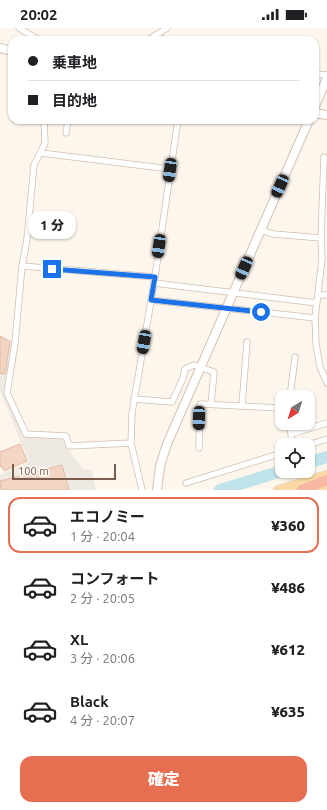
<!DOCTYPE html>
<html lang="ja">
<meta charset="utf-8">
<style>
body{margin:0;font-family:Ubuntu,"Noto Sans JP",sans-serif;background:#f2f2f2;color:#202124;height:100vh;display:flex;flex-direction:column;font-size:15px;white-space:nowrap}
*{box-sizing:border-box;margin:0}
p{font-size:13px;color:#757577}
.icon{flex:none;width:22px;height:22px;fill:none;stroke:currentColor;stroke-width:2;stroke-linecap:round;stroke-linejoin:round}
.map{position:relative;height:462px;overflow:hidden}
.side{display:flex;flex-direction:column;background:#fff;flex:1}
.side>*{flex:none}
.top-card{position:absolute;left:8px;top:8px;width:311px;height:88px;border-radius:12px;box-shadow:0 1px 3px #0004;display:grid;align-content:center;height:88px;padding:0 20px;background:#fff}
.needle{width:26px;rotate:218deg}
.tools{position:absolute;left:275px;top:362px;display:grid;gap:8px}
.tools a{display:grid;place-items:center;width:40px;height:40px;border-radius:8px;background:#fff;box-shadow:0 1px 3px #0004;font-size:20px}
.scale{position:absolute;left:12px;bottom:10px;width:104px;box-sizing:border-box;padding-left:4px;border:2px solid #7a5c4d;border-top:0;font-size:11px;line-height:14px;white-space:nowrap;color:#7a5c4d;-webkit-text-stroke:3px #fffaf3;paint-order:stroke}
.end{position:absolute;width:18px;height:18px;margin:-9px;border:5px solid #1a73e8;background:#fff;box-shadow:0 0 0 2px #fff}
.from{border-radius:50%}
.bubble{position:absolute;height:28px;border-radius:12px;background:#fff;box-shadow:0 1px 3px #0004;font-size:13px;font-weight:800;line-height:28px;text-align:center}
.car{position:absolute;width:12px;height:24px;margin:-12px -6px;border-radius:5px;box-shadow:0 0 3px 1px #0007;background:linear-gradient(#222 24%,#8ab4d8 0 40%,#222 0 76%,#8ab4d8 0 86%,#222 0)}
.top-card b{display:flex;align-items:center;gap:14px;height:38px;font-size:15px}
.top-card b+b{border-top:1px solid #e0e0e0}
.top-card i{width:10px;height:10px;background:#202124}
ul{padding:7px 0 0;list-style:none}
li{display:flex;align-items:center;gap:12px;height:56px;margin:0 8px 6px;padding:0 12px;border:2px solid transparent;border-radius:12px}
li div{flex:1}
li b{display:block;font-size:15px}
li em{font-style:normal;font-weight:800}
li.current{border-color:#e76f51}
li>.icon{width:36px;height:36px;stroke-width:1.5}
.primary-button{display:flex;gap:8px;margin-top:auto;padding:8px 20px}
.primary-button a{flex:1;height:46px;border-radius:12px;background:#e76f51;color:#fff;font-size:16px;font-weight:800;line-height:46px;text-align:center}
.status{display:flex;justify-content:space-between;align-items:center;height:28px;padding:0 20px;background:#fff;direction:ltr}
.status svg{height:11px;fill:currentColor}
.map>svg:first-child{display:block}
</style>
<div class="status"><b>20:02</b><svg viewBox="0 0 49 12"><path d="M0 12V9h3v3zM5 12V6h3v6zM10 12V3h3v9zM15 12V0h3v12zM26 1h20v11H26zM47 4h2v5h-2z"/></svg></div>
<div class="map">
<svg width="327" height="462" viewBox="0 0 327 462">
<rect width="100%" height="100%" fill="#fdf6ec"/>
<path fill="#efe9e4" d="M 0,307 L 12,313 L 4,364 L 24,408 L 61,410 L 67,420 L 83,441 L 92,442 L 96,462 L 0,462 L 0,447 L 29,434 L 0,363 Z"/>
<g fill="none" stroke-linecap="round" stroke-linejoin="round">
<path stroke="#bfe3e8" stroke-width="12" d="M 308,435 L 327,429
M 220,462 L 282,443"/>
</g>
<path fill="#f3d5c3" stroke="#e6bba3" d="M 0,308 L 10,314 L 5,346 L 0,345 Z
M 20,416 L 27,433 L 4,443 L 2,438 L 0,439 L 0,424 Z
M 62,437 L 69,462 L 1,462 L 0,453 Z"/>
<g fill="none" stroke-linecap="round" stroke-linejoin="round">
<defs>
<path id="street" d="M 19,0 L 39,12
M 154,8 L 166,12
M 148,12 L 167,0
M 315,46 L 327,47
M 44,92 L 45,115 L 34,137 L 27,211 L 22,238 L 15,315 L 7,365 L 26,406 L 66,408 L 69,418 L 131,415
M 66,105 L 68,92
M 41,125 L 170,141
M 324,129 L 321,210 L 322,231 L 315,290 L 316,316 L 320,339 L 327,355
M 261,202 L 273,206 L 321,210
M 22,238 L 155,249
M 154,255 L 317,275
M 318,267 L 327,267
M 151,272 L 315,290
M 290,369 L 295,329
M 134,371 L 172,374 L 183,350 L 185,341 L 194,337 L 214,344 L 211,376
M 242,378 L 247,314
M 289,395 L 291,406
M 292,417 L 291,406 L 327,395
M 308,417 L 327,411
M 199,420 L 200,376 L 282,380
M 186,455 L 282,425
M 142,462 L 131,415 L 132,385 L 154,255 L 178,92"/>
<path id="secondary" d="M 0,20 L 12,23
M 315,78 L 327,50
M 315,85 L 327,87
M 157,462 L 160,438 L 167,416 L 309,92"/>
<path id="primary" d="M 278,462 L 327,447
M 322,462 L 327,460"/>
<path id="highway" d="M 302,462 L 327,452"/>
</defs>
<use href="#street" stroke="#d1beb0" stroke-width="7"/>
<use href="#secondary" stroke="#d6c0b0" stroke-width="10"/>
<use href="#primary" stroke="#dad1cd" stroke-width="10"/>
<use href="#highway" stroke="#dad1cd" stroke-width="12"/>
<use href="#street" stroke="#fff" stroke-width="5.5"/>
<use href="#secondary" stroke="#fff" stroke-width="8"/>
<use href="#primary" stroke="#fbd9a5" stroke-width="9"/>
<use href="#highway" stroke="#f7b7a3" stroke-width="10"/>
</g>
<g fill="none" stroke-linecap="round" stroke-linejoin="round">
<path stroke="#1a73e8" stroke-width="5" d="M 52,241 L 155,249 L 151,272 L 261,284"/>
</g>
</svg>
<div class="tools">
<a><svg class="needle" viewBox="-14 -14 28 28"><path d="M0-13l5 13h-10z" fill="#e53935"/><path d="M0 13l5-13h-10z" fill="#757577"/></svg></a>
<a><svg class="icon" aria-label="locate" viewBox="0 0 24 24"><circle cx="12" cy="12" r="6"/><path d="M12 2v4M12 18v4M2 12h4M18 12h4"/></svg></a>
</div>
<div class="scale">100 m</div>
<i class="end from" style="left:261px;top:284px"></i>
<i class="end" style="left:52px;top:241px"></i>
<div class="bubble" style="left:28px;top:183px;width:48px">1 分</div>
<i class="car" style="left:170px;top:142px;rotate:188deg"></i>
<i class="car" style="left:280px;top:158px;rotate:204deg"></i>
<i class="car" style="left:159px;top:218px;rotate:188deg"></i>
<i class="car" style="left:244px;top:240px;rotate:204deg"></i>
<i class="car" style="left:144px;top:314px;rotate:190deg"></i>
<i class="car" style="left:199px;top:390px;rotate:182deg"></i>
<div class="top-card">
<b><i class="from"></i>乗車地</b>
<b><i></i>目的地</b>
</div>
</div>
<section class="side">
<ul>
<li class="current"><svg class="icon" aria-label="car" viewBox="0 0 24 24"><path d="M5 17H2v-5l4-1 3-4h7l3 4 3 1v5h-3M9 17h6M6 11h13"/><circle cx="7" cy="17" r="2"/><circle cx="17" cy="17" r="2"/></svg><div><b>エコノミー</b><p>1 分 · 20:04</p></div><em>¥360</em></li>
<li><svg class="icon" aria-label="car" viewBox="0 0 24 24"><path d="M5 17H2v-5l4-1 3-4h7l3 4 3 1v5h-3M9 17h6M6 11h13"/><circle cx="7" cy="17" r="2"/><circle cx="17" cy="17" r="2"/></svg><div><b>コンフォート</b><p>2 分 · 20:05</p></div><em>¥486</em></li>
<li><svg class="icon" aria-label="car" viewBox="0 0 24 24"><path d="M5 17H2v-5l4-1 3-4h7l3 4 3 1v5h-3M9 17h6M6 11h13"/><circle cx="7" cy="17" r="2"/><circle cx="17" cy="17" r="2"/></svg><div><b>XL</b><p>3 分 · 20:06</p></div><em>¥612</em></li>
<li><svg class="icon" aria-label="car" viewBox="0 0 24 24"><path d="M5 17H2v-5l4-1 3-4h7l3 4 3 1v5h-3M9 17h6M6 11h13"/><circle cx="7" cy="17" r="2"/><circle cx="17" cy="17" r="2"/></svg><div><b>Black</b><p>4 分 · 20:07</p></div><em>¥635</em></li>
</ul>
<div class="primary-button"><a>確定</a></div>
</section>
